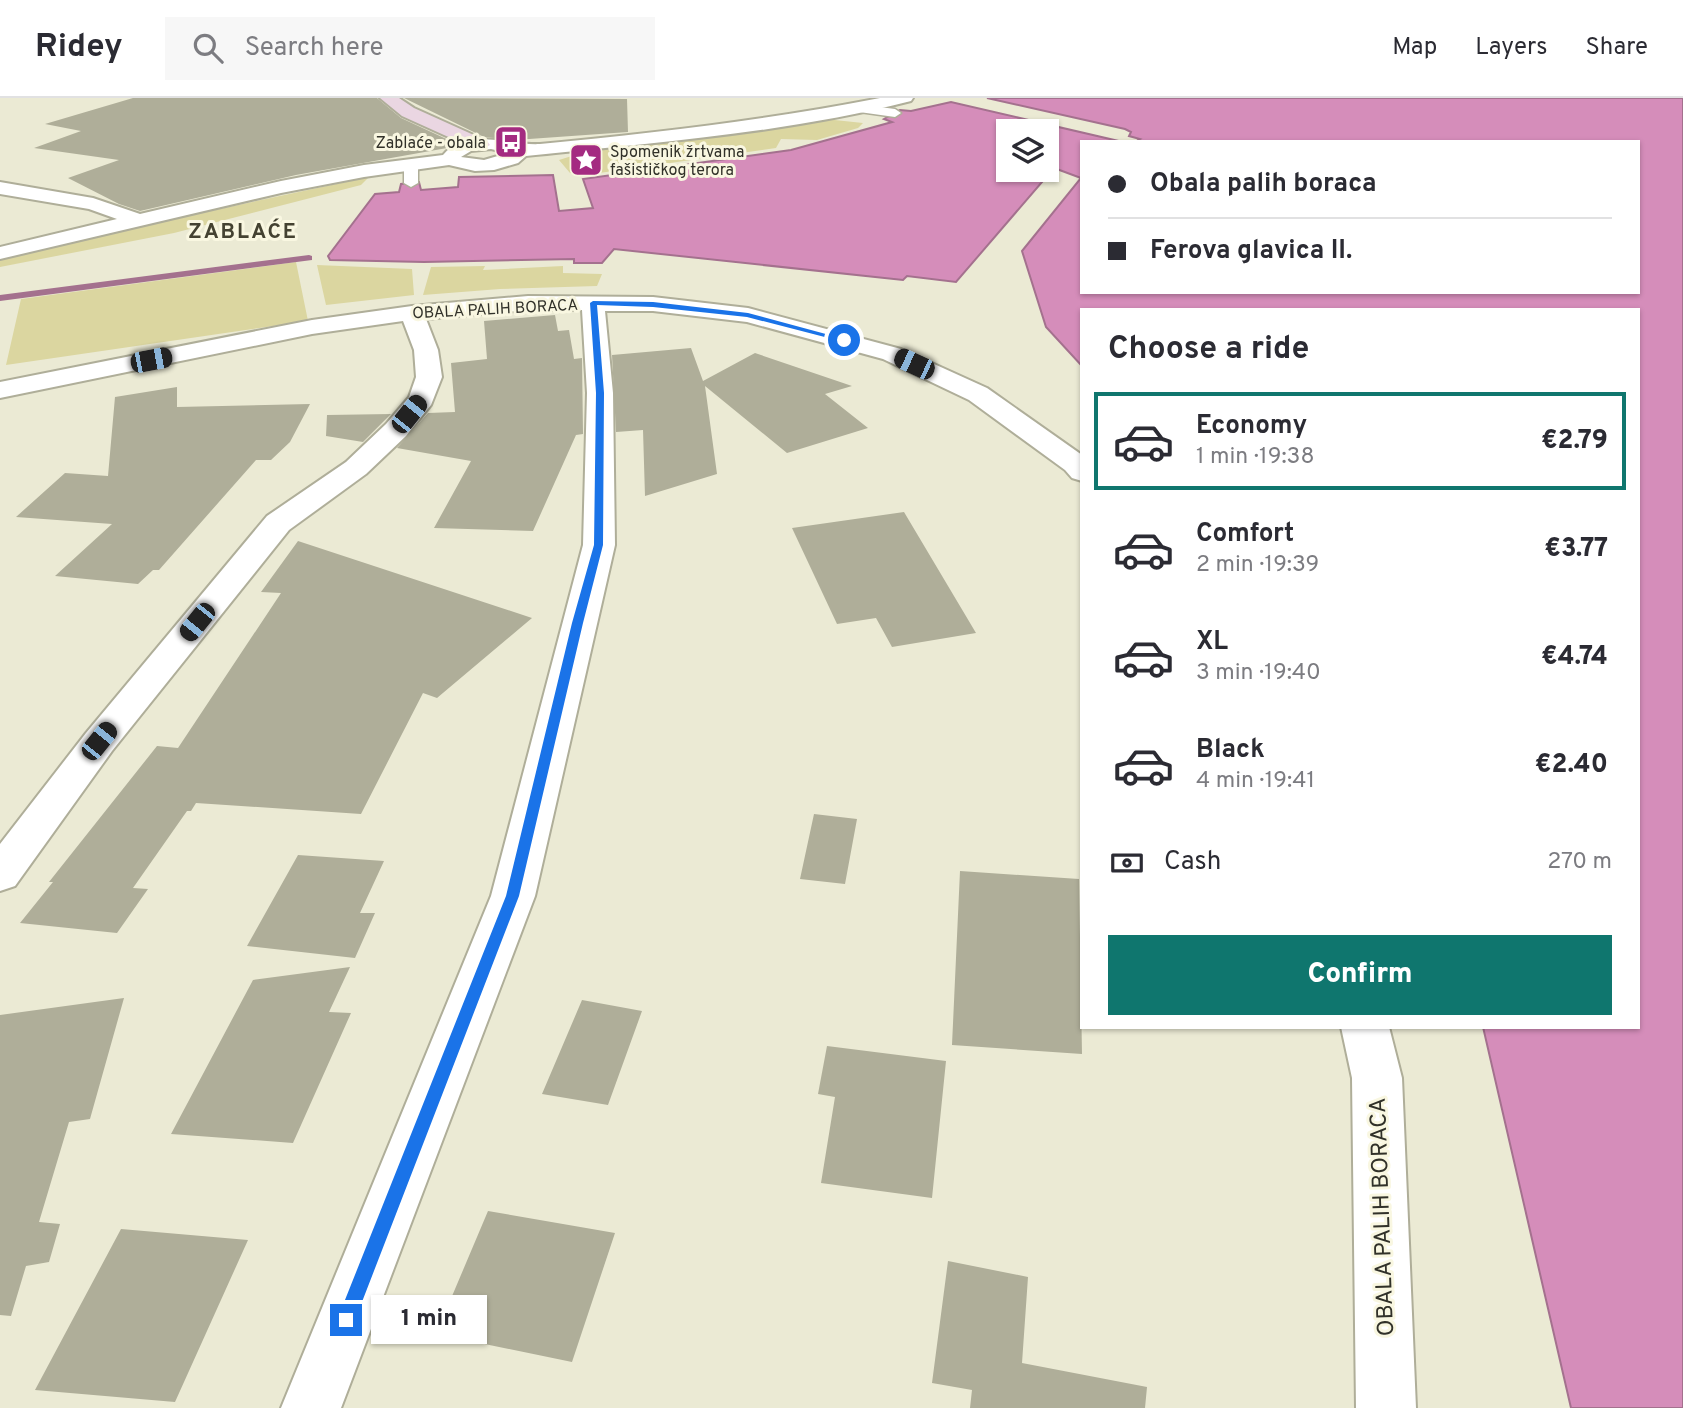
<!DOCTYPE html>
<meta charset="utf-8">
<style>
body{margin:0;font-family:Overpass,sans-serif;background:#f7f7f7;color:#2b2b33;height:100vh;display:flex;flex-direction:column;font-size:26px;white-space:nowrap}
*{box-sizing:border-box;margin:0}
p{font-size:23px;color:#7c7c81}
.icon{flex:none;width:38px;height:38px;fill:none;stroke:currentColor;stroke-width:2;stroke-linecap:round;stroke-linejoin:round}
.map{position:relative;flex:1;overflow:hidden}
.sheet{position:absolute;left:1080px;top:210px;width:560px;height:721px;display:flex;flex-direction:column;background:#fff;border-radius:0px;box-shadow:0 2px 5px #0004}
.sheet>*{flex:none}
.top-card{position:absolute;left:1080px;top:42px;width:560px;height:154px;border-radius:0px;box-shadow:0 2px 5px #0004;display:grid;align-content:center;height:154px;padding:0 28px;background:#fff}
.controls{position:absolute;left:996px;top:21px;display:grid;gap:14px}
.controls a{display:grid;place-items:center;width:63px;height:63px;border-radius:0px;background:#fff;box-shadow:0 2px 5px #0004;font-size:35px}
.end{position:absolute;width:32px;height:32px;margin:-16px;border:9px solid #1a73e8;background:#fff;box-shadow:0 0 0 4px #fff}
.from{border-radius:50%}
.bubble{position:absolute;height:49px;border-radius:0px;background:#fff;box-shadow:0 2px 5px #0004;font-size:23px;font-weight:800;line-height:49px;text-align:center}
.car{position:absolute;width:21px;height:42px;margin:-21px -10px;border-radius:9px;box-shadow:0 0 5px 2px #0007;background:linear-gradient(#222 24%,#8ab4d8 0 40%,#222 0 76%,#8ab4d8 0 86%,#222 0)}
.top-card b{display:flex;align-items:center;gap:24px;height:66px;font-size:26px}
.top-card b+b{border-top:2px solid #e1e1e2}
.top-card i{width:18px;height:18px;background:#2b2b33}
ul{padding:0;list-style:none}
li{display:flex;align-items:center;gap:21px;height:98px;margin:0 14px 10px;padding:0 14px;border:4px solid transparent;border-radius:0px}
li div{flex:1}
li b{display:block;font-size:26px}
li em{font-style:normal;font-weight:800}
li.active{border-color:#0f766e}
li>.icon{width:63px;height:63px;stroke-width:1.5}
h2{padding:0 28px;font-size:32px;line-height:84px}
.pay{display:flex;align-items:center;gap:18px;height:77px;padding:0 28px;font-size:26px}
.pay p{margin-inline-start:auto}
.primary-button{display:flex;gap:14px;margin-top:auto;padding:14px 28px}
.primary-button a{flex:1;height:80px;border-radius:0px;background:#0f766e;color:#fff;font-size:28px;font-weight:800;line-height:80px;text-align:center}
header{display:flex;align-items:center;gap:42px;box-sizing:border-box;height:98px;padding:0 35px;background:#fff;border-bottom:2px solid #e1e1e2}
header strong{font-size:33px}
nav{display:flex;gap:38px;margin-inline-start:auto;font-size:24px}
.search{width:490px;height:63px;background:#f7f7f7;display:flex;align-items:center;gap:18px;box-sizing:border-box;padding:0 24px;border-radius:0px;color:#7c7c81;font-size:26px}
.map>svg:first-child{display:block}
</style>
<header>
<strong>Ridey</strong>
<div class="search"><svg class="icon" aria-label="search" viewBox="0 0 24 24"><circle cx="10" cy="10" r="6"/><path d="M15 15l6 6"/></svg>Search here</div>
<nav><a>Map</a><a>Layers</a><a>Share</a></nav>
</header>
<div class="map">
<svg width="1683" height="1310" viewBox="0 0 1683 1310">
<rect width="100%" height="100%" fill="#ebead4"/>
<path fill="#dbd6a0" d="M 825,21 L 863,25 L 858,30 L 817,42 L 781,41 L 776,50 L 585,77 L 570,75 L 559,62 L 594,51 L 748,34 Z
M 369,79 L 361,87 L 174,135 L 0,169 L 0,158 Z
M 296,164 L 308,223 L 6,267 L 21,201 Z
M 317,167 L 412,171 L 414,197 L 326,207 Z
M 485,168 L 483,172 L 563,168 L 563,175 L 602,176 L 597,188 L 500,191 L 423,197 L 431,169 Z"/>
<path fill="#d58dba" stroke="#a4718e" stroke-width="2" fill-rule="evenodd" d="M 987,0 L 1683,0 L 1683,1310 L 1571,1310 L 1483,929 L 1638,929 L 1638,212 L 1082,212 L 1081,267 L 1046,229 L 1022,153 L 1081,80 L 1054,70 L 956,184 L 907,178 L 903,182 L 614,151 L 602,165 L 574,165 L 574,161 L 424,164 L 330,162 L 328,158 L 375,96 L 399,94 L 401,86 L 419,84 L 421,92 L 458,89 L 459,79 L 553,77 L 559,113 L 593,110 L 583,81 L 791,52 L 892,24 L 884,21 L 900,12 L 911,13 L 951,4 L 1123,44 L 1082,44 L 1082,194 L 1638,194 L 1638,44 L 1135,44 L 1140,41 L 1129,38 L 1131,34 L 1125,31 ZM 1008,33 L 1046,33 L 1046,72 L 1008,72 Z"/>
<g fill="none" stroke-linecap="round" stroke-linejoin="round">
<path fill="#a4718e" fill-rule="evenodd" d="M 309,157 L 312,158 L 312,162 L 0,203 L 0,197 Z"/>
</g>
<path fill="#afae99" d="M 133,0 L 377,0 L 401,20 L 455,45 L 447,50 L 296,77 L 140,113 L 119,106 L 68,80 L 119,62 L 34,50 L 81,33 L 45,26 Z
M 404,0 L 627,1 L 628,34 L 515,42 L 484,39 Z
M 555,217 L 558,233 L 569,232 L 574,261 L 582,260 L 583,336 L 576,337 L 533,433 L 434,430 L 471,363 L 397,350 L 428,315 L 455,314 L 451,265 L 487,261 L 484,223 Z
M 691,250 L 703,283 L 755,255 L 852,288 L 825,296 L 868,330 L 787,355 L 705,288 L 717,376 L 645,398 L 643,332 L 616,334 L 612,257 Z
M 177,289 L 177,309 L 310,306 L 290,344 L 271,362 L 256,362 L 159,472 L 153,472 L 138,486 L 55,478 L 112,426 L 16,419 L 65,375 L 108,378 L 115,299 Z
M 391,316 L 363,344 L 326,338 L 327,317 Z
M 904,414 L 976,535 L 892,549 L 876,520 L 837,526 L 792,430 Z
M 298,443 L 532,520 L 437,600 L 423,595 L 361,716 L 196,705 L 191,713 L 187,713 L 133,790 L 148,791 L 117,835 L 20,825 L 53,784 L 49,784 L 157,648 L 178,650 L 281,495 L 261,494 Z
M 814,716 L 857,721 L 845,786 L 800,781 Z
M 298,757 L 384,763 L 360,815 L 375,815 L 355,860 L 247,848 Z
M 960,773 L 1079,781 L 1082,956 L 952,947 Z
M 350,869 L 329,914 L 351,915 L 293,1045 L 171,1036 L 253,882 Z
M 124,900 L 90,1021 L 69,1024 L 39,1124 L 60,1126 L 49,1164 L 26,1168 L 11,1218 L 0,1217 L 0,917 Z
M 582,902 L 642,913 L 608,1007 L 542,996 Z
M 827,948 L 946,963 L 932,1100 L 821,1085 L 835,999 L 818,996 Z
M 488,1113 L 615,1135 L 572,1264 L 436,1236 Z
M 121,1131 L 248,1142 L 175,1304 L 35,1292 Z
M 948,1163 L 1028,1179 L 1022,1265 L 1147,1289 L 1145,1310 L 970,1310 L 972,1292 L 932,1285 Z"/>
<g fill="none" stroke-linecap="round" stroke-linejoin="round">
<defs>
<path id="lane" d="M 857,6 L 895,11 L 901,15 L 895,19 L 852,13 L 852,7 Z
M 411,63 L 418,67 L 418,85 L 411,89 L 404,85 L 404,67 Z"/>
<path id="street" d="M 880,0 L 913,0 L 911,3 C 786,35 654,45 526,58 L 518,65 L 494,72 L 475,73 L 449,67 L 364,79 L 281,95 L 0,161 L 0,149 L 117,121 L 89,111 L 0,96 L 0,84 L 93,100 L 140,116 L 281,83 L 364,67 L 443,57 C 467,28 510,48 540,46 C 654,35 768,22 880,0 ZM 491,51 L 508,55 L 484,62 L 461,59 L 471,53 Z
M 528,198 L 653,199 L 748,210 L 901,251 L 987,290 L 1082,357 L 1082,383 L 1072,380 L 1065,372 L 969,302 L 883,261 L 747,224 L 653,213 L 605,213 L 613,295 L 615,447 L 535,798 L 341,1310 L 281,1310 L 491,798 L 583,447 L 587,295 L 582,212 L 528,212 L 426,221 L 438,252 L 442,279 L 431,307 L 406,338 L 366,376 L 289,432 L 112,653 L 15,788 L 0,793 L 0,746 L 86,635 L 267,418 L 346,364 L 386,326 L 409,299 L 416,279 L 414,252 L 403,223 L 312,236 L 0,300 L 0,284 L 312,222 L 412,208 Z
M 1341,929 L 1389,929 L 1402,980 L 1416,1310 L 1356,1310 L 1352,980 Z"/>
<path id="secondary" d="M 380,0 L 399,0 L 414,10 L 487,43 L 490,47 L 481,52 L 475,51 L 402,18 Z"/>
</defs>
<use href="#lane" stroke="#afae99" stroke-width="3"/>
<use href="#street" stroke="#afae99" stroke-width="4"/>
<use href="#secondary" stroke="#afae99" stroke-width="4"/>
<use href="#lane" fill="#fff" fill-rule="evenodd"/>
<use href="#street" fill="#fff" fill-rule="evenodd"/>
<use href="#secondary" fill="#ead6e2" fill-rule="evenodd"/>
</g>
<path fill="#1a73e8" d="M 593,203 L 653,204 L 748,215 L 848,242 L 844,244 L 747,219 L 653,209 L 597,207 L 604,295 L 603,447 L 583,525 L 519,798 L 355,1222 L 352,1228 L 346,1231 L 340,1228 L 337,1222 L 506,798 L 572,525 L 594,447 L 596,295 L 590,205 Z"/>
<defs>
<symbol id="bus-square" viewBox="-11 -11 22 22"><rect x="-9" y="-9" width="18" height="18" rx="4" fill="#a42b81" stroke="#f9f7e1"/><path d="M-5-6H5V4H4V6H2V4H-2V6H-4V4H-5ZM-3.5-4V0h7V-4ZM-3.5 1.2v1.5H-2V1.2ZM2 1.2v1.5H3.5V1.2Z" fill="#fff"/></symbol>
<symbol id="sight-square" viewBox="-11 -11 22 22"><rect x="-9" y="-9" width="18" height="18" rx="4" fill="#a42b81" stroke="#f9f7e1"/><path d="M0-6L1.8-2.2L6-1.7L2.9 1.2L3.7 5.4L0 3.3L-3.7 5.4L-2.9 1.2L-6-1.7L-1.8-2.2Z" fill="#fff"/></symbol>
</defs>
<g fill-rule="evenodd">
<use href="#bus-square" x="492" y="25" width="38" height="38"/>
<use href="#sight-square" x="567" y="43" width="38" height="38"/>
</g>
<g text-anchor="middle" stroke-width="6" stroke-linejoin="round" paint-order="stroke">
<g font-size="16" fill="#313129" stroke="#f9f7e1" text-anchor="end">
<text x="486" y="50">Zablaće - obala</text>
<text x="610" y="59" text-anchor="start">Spomenik žrtvama<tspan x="610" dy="18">fašističkog terora</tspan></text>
</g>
<g font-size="16" fill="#313129" stroke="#f9f7e1">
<text transform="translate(495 210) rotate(-3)" y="6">OBALA PALIH BORACA</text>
</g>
<g font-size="21" font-weight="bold" letter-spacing="2" fill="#444231" stroke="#f9f7e1">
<text x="243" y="140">ZABLAĆE</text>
</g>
<g font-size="23" fill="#313129" stroke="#f9f7e1">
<text transform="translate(1381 1119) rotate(-92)" y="8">OBALA PALIH BORACA</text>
</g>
</g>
</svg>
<div class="controls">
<a><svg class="icon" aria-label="layers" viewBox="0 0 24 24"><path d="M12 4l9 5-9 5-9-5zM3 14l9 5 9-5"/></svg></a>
</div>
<i class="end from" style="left:844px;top:242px"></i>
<i class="end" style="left:346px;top:1222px"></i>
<div class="bubble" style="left:371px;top:1197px;width:116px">1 min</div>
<i class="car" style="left:151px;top:262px;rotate:79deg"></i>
<i class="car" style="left:914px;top:266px;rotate:295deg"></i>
<i class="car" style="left:409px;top:316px;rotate:39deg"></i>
<i class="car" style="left:197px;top:524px;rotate:219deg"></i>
<i class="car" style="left:99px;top:643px;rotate:39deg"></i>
<div class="top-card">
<b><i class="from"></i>Obala palih boraca</b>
<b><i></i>Ferova glavica II.</b>
</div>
<section class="sheet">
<h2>Choose a ride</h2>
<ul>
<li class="active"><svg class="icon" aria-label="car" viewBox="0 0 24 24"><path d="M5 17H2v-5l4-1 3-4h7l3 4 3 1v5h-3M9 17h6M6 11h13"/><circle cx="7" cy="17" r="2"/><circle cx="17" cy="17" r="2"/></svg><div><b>Economy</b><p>1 min · 19:38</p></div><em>€2.79</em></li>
<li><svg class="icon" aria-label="car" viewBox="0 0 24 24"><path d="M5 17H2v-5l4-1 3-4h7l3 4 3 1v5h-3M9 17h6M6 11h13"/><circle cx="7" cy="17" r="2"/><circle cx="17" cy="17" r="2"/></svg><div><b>Comfort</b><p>2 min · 19:39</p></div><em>€3.77</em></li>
<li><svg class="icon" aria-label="car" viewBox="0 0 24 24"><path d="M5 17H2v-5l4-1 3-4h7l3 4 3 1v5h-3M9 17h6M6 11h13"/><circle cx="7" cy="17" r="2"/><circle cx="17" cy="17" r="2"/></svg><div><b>XL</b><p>3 min · 19:40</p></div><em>€4.74</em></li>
<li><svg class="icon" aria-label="car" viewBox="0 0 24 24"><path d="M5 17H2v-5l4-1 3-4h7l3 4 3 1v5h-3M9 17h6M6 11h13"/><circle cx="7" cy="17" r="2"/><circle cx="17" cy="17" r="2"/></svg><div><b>Black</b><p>4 min · 19:41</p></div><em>€2.40</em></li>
</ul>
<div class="pay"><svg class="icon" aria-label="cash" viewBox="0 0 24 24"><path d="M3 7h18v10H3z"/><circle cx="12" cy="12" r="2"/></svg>Cash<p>270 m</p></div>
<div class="primary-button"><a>Confirm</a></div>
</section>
</div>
